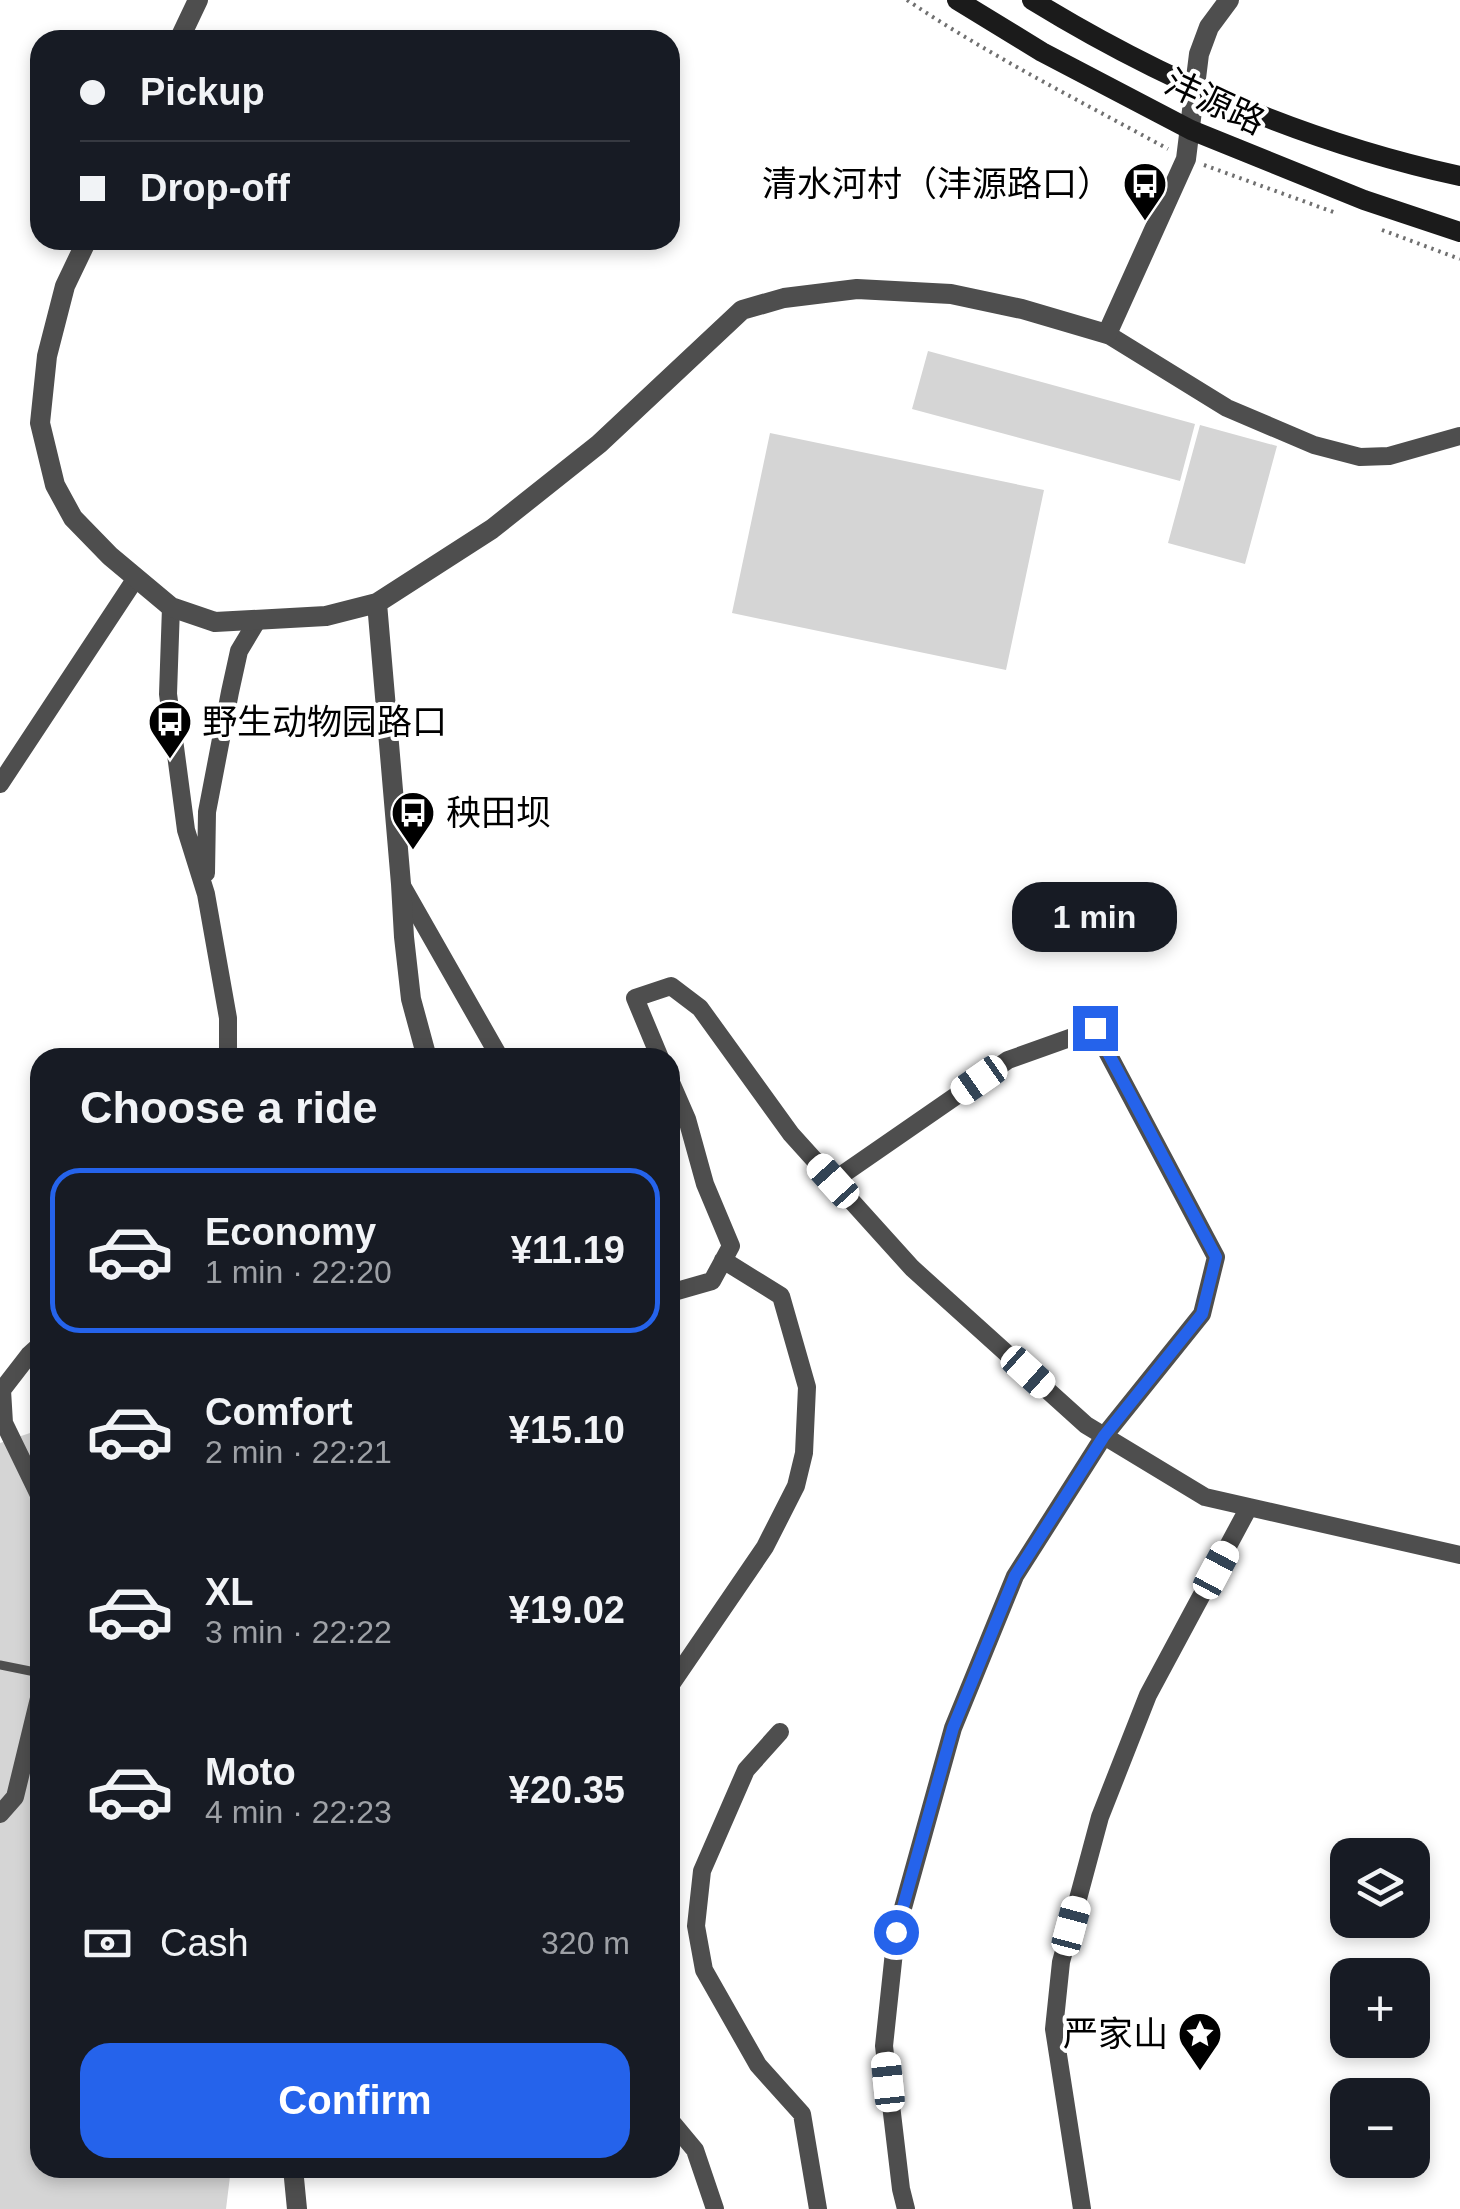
<!DOCTYPE html>
<meta charset="utf-8">
<style>
body{margin:0;font-family:Helvetica,"Noto Sans SC",sans-serif;background:#20242c;color:#f1f3f6;height:100vh;display:flex;flex-direction:column;font-size:38px;white-space:nowrap}
*{box-sizing:border-box;margin:0}
p{font-size:32px;color:#9ea1a6}
.icon{flex:none;width:55px;height:55px;fill:none;stroke:currentColor;stroke-width:2;stroke-linecap:round;stroke-linejoin:round}
.map{position:relative;flex:1;overflow:hidden}
.side{position:absolute;left:30px;top:1048px;width:650px;height:1130px;display:flex;flex-direction:column;background:#171b24;border-radius:30px;box-shadow:0 5px 15px #0003}
.side>*{flex:none}
.banner{position:absolute;left:30px;top:30px;width:650px;height:220px;border-radius:30px;box-shadow:0 5px 15px #0003;display:grid;align-content:center;height:220px;padding:0 50px;background:#171b24}
.tools{position:absolute;left:1330px;top:1838px;display:grid;gap:20px}
.tools a{display:grid;place-items:center;width:100px;height:100px;border-radius:20px;background:#171b24;box-shadow:0 5px 15px #0003;font-size:50px}
.end{position:absolute;width:45px;height:45px;margin:-22px;border:12px solid #2563eb;background:#fff;box-shadow:0 0 0 5px #fff}
.from{border-radius:50%}
.bubble{position:absolute;height:70px;border-radius:30px;background:#171b24;box-shadow:0 5px 15px #0003;font-size:32px;font-weight:700;line-height:70px;text-align:center}
.car{position:absolute;width:30px;height:60px;margin:-30px -15px;border-radius:12px;box-shadow:0 0 8px 2px #0007;background:linear-gradient(#fff 24%,#345 0 40%,#fff 0 76%,#345 0 86%,#fff 0)}
.banner b{display:flex;align-items:center;gap:35px;height:95px;font-size:38px}
.banner b+b{border-top:2px solid #363941}
.banner i{width:25px;height:25px;background:#f1f3f6}
ul{padding:0;list-style:none}
li{display:flex;align-items:center;gap:30px;height:165px;margin:0 20px 15px;padding:0 30px;border:5px solid transparent;border-radius:30px}
li div{flex:1}
li b{display:block;font-size:38px}
li em{font-style:normal;font-weight:700}
li.active{border-color:#2563eb}
li>.icon{width:90px;height:90px;stroke-width:1.5}
h2{padding:0 50px;font-size:45px;line-height:120px}
.pay{display:flex;align-items:center;gap:25px;height:110px;padding:0 50px;font-size:38px}
.pay p{margin-inline-start:auto}
.button{display:flex;gap:20px;margin-top:auto;padding:20px 50px}
.button a{flex:1;height:115px;border-radius:30px;background:#2563eb;color:#fff;font-size:40px;font-weight:700;line-height:115px;text-align:center}
.map>svg:first-child{display:block}
</style>
<div class="map">
<svg width="1460" height="2209" viewBox="0 0 1460 2209">
<rect width="100%" height="100%" fill="#fff"/>
<path fill="#d5d5d5" d="M 928,351 L 1195,424 L 1180,481 L 912,409 Z
M 1200,425 L 1277,446 L 1245,564 L 1168,543 Z
M 770,433 L 1044,490 L 1006,670 L 732,613 Z
M 36,1431 L 40,1440 L 40,2168 L 231,2168 L 226,2209 L 0,2209 L 0,1443 Z"/>
<g fill="none" stroke-linecap="round" stroke-linejoin="round">
<path stroke="#707070" stroke-width="4" stroke-dasharray="2.5 5" stroke-linecap="butt" d="M 907,0 C 990,56 1080,101 1168,149
M 1204,165 L 1336,213
M 1382,230 L 1460,259"/>
<path stroke="#4e4e4e" stroke-width="9" d="M 0,1665 L 40,1673"/>
<path stroke="#4e4e4e" stroke-width="18" d="M 1107,334 L 1227,408 L 1314,445 L 1360,457 L 1389,456 L 1460,436
M 171,607 L 168,694 L 186,830 L 206,894 L 228,1018 L 228,1058
M 0,784 L 136,578
M 206,873 L 207,812 L 230,692 L 239,651 L 257,621
M 401,884 L 500,1058
M 660,1058 L 635,998 L 671,986 L 700,1008 L 791,1134 L 912,1268 L 1086,1425 L 1205,1497 L 1460,1555
M 670,1080 L 687,1119 L 705,1184 L 731,1246 L 712,1281 L 670,1293
M 833,1181 L 1008,1060 L 1095,1029 L 1216,1257 L 1202,1314 L 1104,1436 L 1015,1576 L 953,1728 L 896,1933 L 884,2046 L 901,2189 L 906,2209
M 40,1345 L 29,1355 L 2,1390 L 4,1423 L 40,1497
M 670,1686 L 765,1547 L 796,1486 L 804,1453 L 807,1387 L 781,1296 L 723,1260
M 780,1732 L 746,1770 L 702,1871 L 696,1926 L 704,1970 L 758,2065 L 802,2114 L 818,2209
M 0,1814 L 15,1797 L 40,1694
M 670,2120 L 695,2150 L 715,2209
M 1082,2209 L 1054,2029 L 1061,1962 L 1100,1817 L 1148,1695 L 1249,1507"/>
<path stroke="#4e4e4e" stroke-width="20" d="M 179,40 L 198,0
M 87,240 L 65,286 L 47,356 L 40,423 L 55,485 L 73,518 L 110,556 L 171,607 L 215,622 L 326,616 L 377,603 L 492,529 L 599,444 L 742,310 L 784,298 L 857,289 L 951,294 L 1022,309 L 1107,334 L 1186,159 L 1199,54 L 1209,27 L 1229,0
M 377,603 L 401,884 L 404,937 L 411,999 L 427,1058
M 293,2168 L 297,2209"/>
<path stroke="#1b1b1b" stroke-width="20" d="M 957,0 L 1042,52 L 1191,130 L 1364,200 L 1460,232
M 1032,0 C 1164,81 1309,143 1460,176"/>
</g>
<g fill="none" stroke-linecap="round" stroke-linejoin="round">
<path stroke="#2563eb" stroke-width="12" d="M 896,1932 L 953,1728 L 1015,1576 L 1104,1436 L 1202,1314 L 1216,1257 L 1095,1028"/>
</g>
<defs>
<symbol id="bus-pin" viewBox="-11 -11 22 30"><path d="M0 17L-7.5 6A9.5 9.5 0 1 1 7.5 6Z" fill="#000" stroke="#fff"/><path d="M-5-6H5V4H4V6H2V4H-2V6H-4V4H-5ZM-3.5-4V0h7V-4ZM-3.5 1.2v1.5H-2V1.2ZM2 1.2v1.5H3.5V1.2Z" fill="#fff"/></symbol>
<symbol id="sight-pin" viewBox="-11 -11 22 30"><path d="M0 17L-7.5 6A9.5 9.5 0 1 1 7.5 6Z" fill="#000" stroke="#fff"/><path d="M0-6L1.8-2.2L6-1.7L2.9 1.2L3.7 5.4L0 3.3L-3.7 5.4L-2.9 1.2L-6-1.7L-1.8-2.2Z" fill="#fff"/></symbol>
</defs>
<g fill-rule="evenodd">
<use href="#bus-pin" x="1120" y="159" width="50" height="68"/>
<use href="#bus-pin" x="145" y="697" width="50" height="68"/>
<use href="#bus-pin" x="388" y="788" width="50" height="68"/>
<use href="#sight-pin" x="1175" y="2009" width="50" height="68"/>
</g>
<g text-anchor="middle" stroke-width="8" stroke-linejoin="round" paint-order="stroke">
<g font-size="35" fill="#000" stroke="#fff">
<text transform="translate(1215 102) rotate(25)" y="12">沣源路</text>
</g>
<g font-size="35" fill="#000" stroke="#fff" text-anchor="end">
<text x="1112" y="196">清水河村（沣源路口）</text>
<text x="202" y="734" text-anchor="start">野生动物园路口</text>
<text x="446" y="825" text-anchor="start">秧田坝</text>
<text x="1168" y="2046">严家山</text>
</g>
</g>
</svg>
<div class="tools">
<a><svg class="icon" aria-label="layers" viewBox="0 0 24 24"><path d="M12 4l9 5-9 5-9-5zM3 14l9 5 9-5"/></svg></a>
<a>+</a>
<a>−</a>
</div>
<i class="end from" style="left:896px;top:1932px"></i>
<i class="end" style="left:1095px;top:1028px"></i>
<div class="bubble" style="left:1012px;top:882px;width:165px">1 min</div>
<i class="car" style="left:979px;top:1080px;rotate:235deg"></i>
<i class="car" style="left:833px;top:1181px;rotate:318deg"></i>
<i class="car" style="left:1028px;top:1372px;rotate:132deg"></i>
<i class="car" style="left:1216px;top:1570px;rotate:28deg"></i>
<i class="car" style="left:1071px;top:1926px;rotate:15deg"></i>
<i class="car" style="left:888px;top:2082px;rotate:354deg"></i>
<div class="banner">
<b><i class="from"></i>Pickup</b>
<b><i></i>Drop-off</b>
</div>
<section class="side">
<h2>Choose a ride</h2>
<ul>
<li class="active"><svg class="icon" aria-label="car" viewBox="0 0 24 24"><path d="M5 17H2v-5l4-1 3-4h7l3 4 3 1v5h-3M9 17h6M6 11h13"/><circle cx="7" cy="17" r="2"/><circle cx="17" cy="17" r="2"/></svg><div><b>Economy</b><p>1 min · 22:20</p></div><em>¥11.19</em></li>
<li><svg class="icon" aria-label="car" viewBox="0 0 24 24"><path d="M5 17H2v-5l4-1 3-4h7l3 4 3 1v5h-3M9 17h6M6 11h13"/><circle cx="7" cy="17" r="2"/><circle cx="17" cy="17" r="2"/></svg><div><b>Comfort</b><p>2 min · 22:21</p></div><em>¥15.10</em></li>
<li><svg class="icon" aria-label="car" viewBox="0 0 24 24"><path d="M5 17H2v-5l4-1 3-4h7l3 4 3 1v5h-3M9 17h6M6 11h13"/><circle cx="7" cy="17" r="2"/><circle cx="17" cy="17" r="2"/></svg><div><b>XL</b><p>3 min · 22:22</p></div><em>¥19.02</em></li>
<li><svg class="icon" aria-label="car" viewBox="0 0 24 24"><path d="M5 17H2v-5l4-1 3-4h7l3 4 3 1v5h-3M9 17h6M6 11h13"/><circle cx="7" cy="17" r="2"/><circle cx="17" cy="17" r="2"/></svg><div><b>Moto</b><p>4 min · 22:23</p></div><em>¥20.35</em></li>
</ul>
<div class="pay"><svg class="icon" aria-label="cash" viewBox="0 0 24 24"><path d="M3 7h18v10H3z"/><circle cx="12" cy="12" r="2"/></svg>Cash<p>320 m</p></div>
<div class="button"><a>Confirm</a></div>
</section>
</div>
